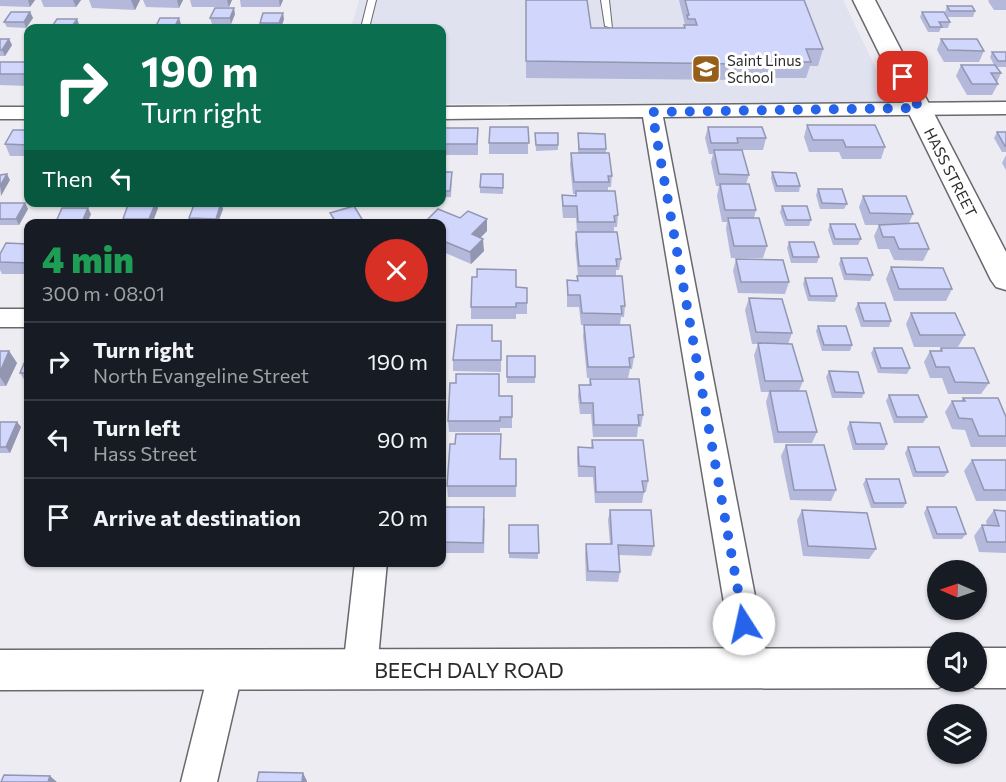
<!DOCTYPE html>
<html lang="en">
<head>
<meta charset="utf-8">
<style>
  body { margin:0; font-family:Commissioner,sans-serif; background:#20242c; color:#f1f3f6; height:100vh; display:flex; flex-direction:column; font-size:22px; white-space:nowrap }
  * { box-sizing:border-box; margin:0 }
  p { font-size:20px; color:#9ea1a6 }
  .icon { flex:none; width:33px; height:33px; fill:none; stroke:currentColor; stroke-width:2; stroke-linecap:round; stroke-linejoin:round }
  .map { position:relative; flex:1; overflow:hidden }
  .drawer { position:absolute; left:24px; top:219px; width:422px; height:348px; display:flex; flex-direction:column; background:#171b24; border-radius:12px; box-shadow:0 2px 4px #0004 }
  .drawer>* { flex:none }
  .top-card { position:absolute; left:24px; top:24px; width:422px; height:183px; border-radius:12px; box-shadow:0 2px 4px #0004; background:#0b6e4f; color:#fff; overflow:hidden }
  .needle { width:39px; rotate:272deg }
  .tools { position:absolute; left:927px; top:560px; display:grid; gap:12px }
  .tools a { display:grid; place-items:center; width:60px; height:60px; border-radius:50%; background:#171b24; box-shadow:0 2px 4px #0004; font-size:30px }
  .pin { position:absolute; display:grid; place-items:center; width:51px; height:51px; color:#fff; margin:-26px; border-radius:12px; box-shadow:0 3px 9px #0006 }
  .me { position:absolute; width:66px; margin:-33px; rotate:350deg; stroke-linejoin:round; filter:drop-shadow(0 0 4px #0008) }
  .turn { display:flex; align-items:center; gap:21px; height:126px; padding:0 18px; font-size:27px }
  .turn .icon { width:78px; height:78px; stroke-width:2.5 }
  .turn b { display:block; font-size:42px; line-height:51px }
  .then { display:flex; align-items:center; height:57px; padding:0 18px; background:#0003; gap:12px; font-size:22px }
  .round { display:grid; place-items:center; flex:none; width:63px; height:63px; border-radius:32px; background:#20242c }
  .head { display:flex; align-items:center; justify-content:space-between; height:102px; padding:0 18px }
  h1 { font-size:36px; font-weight:800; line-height:45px; color:#1e9e55 }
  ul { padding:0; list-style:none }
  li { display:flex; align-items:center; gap:18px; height:78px; padding:0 18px; border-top:2px solid #363941 }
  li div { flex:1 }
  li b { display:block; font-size:22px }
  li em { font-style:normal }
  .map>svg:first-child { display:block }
</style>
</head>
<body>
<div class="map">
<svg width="1006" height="782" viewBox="0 0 1006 782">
  <rect width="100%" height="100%" fill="#ececf2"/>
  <path fill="#e0e2ef" d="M359,0H843L892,102L441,104V28H351Z"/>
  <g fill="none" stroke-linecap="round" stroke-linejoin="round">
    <g stroke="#68686d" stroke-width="2">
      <path id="lane" d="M368,0H376L369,28H361Z
        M601,0H609L612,28L605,26Z"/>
    </g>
    <g stroke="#68686d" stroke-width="3">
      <path id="street" d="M1006,102V114L663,117L769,669L764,681L752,685L740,681L735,669L643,117L441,119V107Z
        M0,107H28V119H0Z
        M0,309H28V327H0Z
        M355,562H387L377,669L372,681L360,685L348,681L343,669Z
        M226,654L238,658L243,670L217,782H181L209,670L214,658Z"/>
    </g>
    <g stroke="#68686d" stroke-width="3">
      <path id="secondary" d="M853,0H875L1006,252V290L996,287L991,280Z
        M938,648V681H953L938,688L0,690V650Z
        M976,648H1006V688H976L961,682L976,681Z"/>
    </g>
    <use href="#lane" fill="#fff" fill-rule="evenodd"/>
    <use href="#street" fill="#fff" fill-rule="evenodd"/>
    <use href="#secondary" fill="#fff" fill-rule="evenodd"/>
  </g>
  <path fill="#b4b8da" d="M0,0H35L30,7L0,6Z
    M41,0H81L76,7H44Z
    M89,0H140L135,10L92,8Z
    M143,0H183L179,8L146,7Z
    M190,0H232L229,7H192Z
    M240,0H283L280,7H241Z
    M526,0L591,28H684V25H685L679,0H804L823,49L818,66H810L806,78H739L738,80L526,78Z
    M989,0H1006V10H994L988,1Z
    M947,6L975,11L973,17H948L945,12Z
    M30,12L33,18L26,28L7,27L4,22Z
    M922,12L950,22L948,28H941L939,32H928L920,17Z
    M235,14L231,24H212L210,18Z
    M284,19L281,28H261L260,23Z
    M0,39H9L12,45L5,56H0Z
    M941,39L984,51L979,62H944L937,50Z
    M992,52H1006V67H997L1001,73L997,82L998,84L992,95H967L956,76L961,65H994L990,57Z
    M0,62H28V86L0,85Z
    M807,125L885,147L881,159H842L839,152H809L804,137Z
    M528,127V154H489V143Z
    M708,127L766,138L763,150H736L749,175L746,184L756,210L754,218L767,246L763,258H731L726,229L727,222H722L717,196L719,186H716L711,162L713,154H709L705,138Z
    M441,128H478V155H441Z
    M28,130V156H10L5,144Z
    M997,132H1006V152H1002L994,138Z
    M535,133L558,145V150L536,151Z
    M578,133L606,149V153L612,176L611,187H608V191L618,215L617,227H614V232L621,259L619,270H616V276L625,306L624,317H621L620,325L634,357L632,369H630L628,378H587L583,336L584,325H581L579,307H567V280L577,281L578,276L575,244L576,232H577L576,218H563L562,207V195L575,196V194H573L570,165L571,153H578Z
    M1006,155V170L1002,163Z
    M441,172L452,178L451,197H441Z
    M772,172L800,186L799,192H775L771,178Z
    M503,174V194L480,193V187Z
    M818,189L847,204L844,209H820L816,195Z
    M863,196L913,214L909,223L929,249L923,261L894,260L889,249H878L874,236L879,225H865L859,207Z
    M156,202L158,208L152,224H124L123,219Z
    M25,203L28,209L19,225H0V204Z
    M221,203L223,209L218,224H191L189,218Z
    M782,206L811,220L809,226H785L780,212Z
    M460,218L487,219V231L480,238L484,251L471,264L441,251V224Z
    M830,224L861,239L858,245H833L828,230Z
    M789,242L819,257L817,263H791L787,248Z
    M28,244V274H2L0,270V254Z
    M841,258L873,275L870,281L844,280L839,264Z
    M736,259L789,282L785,294L738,293L733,271Z
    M891,267L952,289L946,301H894L886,279Z
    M805,278L837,296L835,302L808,301L803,284Z
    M516,287L527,288V314H516V319H471V307Z
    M749,298L792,333L788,344L803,381L799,391L817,432L812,443H774L766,402L769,392H761L754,355L758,344H752L745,310Z
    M858,303L891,321L889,327H861L855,309Z
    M911,313L965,335L958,347H914L906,324Z
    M818,326L852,345L850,351H822L816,331Z
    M493,341H501V372L453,371V360Z
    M874,348L910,368L907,374L878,373L871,353Z
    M941,348L989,383L981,394H948L942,378H930L924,362L930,351H939Z
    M0,351H9L17,363L6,386H0Z
    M28,354V384H27L20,373Z
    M507,356H535V383H507Z
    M829,371L864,393L862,398H832L826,377Z
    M590,379L643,415L641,427H638L637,437H593L591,414H580L578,396L579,385H589Z
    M889,395L927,417L923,423H894L886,401Z
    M499,396H512V428H500V432H449L448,421Z
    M963,398L1006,417V447H971L965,430L952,429L945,412L952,401H961Z
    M0,422H17L21,427L10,453H0Z
    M850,422L887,444L884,450H853L847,428Z
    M592,440L648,481L646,492H644L642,503H595L593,477H578L577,458L578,447L591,448Z
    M786,445L836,490L831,501L790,500L781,456Z
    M908,447L948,472L944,477H913L905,453Z
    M501,459H516V497H448L447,486Z
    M972,460H1006V501H976L964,471Z
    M866,479L906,503L903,508H871L863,484Z
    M927,507L966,534L962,539H933L924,513Z
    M610,510L654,546L651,556L619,555L620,572L618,582L586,581L585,554L586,544H610L608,520Z
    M802,510L876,549L869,559L803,556L797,520Z
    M994,510L1006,511V553L979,552L974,536L982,525L987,526L986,521Z
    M485,518L484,553H443L442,542Z
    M509,525H538V559L509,558Z
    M261,562H293V564L262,563Z"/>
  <path fill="#9296b1" d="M28,0H35L30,7Z
    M73,0H81L76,7Z
    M131,0H140L135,10Z
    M177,0H183L179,8Z
    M227,0H232L229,7Z
    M279,0H283L280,7Z
    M234,8L235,14L231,24L230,18Z
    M30,12L33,18L26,28L24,22Z
    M283,13L284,19L281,28L279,23Z
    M179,18L181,24L179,28H174Z
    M77,19L79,24L76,28H71Z
    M9,39L12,45L5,56L2,50Z
    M7,174L10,180L1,196L0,186Z
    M156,202L158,208L152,224H151L149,219Z
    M25,203L28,209L19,225L16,219Z
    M221,203L223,209L217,224L216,219Z
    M88,208L91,214L87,224H81Z
    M487,219V231L472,246V234Z
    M483,239L484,251L471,264L470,252Z
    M9,351L17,363L6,386L0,377V372Z
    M17,422L21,427L10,453L6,447Z
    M303,773L307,781V782H302Z
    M50,776L57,782H48Z"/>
  <path fill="#d1d6fd" stroke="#9296b1" stroke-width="1.5" d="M526,0H587L591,28H685L684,25H697L695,19H688L687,15H689L685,0H804L823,49H806L811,62H741L742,64L526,61Z
    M947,6H972L975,11H950Z
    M215,8H234L230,18H210Z
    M11,12H30L24,22H4Z
    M922,12H944L950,22H939L942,27H930Z
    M263,13H283L279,23H260Z
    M160,18H179L174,28H155Z
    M57,19H77L71,28H51Z
    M0,39H9L2,50H0Z
    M941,39H977L984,51L948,50Z
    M992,52H1006V61H998Z
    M0,62H28V71L27,74H0Z
    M961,65H995L1001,73H991L998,84H972Z
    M807,125H875L885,147H846L843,140H813Z
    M490,127H528L529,143H489Z
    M708,127H762L766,138H737L738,143H711Z
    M441,128H478L477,144H441Z
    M13,130H28V145L5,144Z
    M997,132H1006V146H1005Z
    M535,133H558V145H536Z
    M578,133L605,134L606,149H579Z
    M714,150H742L749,175L719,174Z
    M571,153H609L612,176H608L609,182H574Z
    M441,172H452L450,191H441Z
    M772,172L796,173L800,186H777Z
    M7,174L0,186V175Z
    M481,174H503V188L480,187Z
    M720,184H749L756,210H725Z
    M818,189H842L847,204L822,203Z
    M576,191H615L618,215L614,216L615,222H578L577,206H563L562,195L576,196Z
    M863,196H906L913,214L870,213Z
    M129,202H156L149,219H123Z
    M195,202L221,203L216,219L189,218Z
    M0,203H25L16,219H0Z
    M354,206L365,224H318L334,219L330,213Z
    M782,206H807L811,220H787Z
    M62,208H88L81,224H55Z
    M438,209L460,218L468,211L487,219L472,234L483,239L470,252L441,240V224H423Z
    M728,218H759L767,246H734Z
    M918,223L929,249H899L894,237H883L879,225Z
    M830,224H855L861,239H835Z
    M576,232H617L621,259H616L617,266H579Z
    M789,242H814L819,257H793Z
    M6,243L28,244V263L0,262V254Z
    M841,258H867L873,275L846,274Z
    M736,259L783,260L789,282H741Z
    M891,267L943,268L952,289H899Z
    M477,269L516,270V287L527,288V303H516V307H471L472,277H477Z
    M577,276H622L625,306H621L622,314L582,313L580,295H568L567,280L578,281Z
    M805,278H832L837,296H810Z
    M749,298L782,299L792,333L756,332Z
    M858,303H885L891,321H864Z
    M911,313H955L965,335H920Z
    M457,325H492V341H501V360H453Z
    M584,325H630L634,357L629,358L630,367H588Z
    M818,326H846L852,345H824Z
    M758,343L792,344L803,381H765Z
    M874,348H902L910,368H881Z
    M941,348H974L989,383L955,382L949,367H936L930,351H942Z
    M0,351H9L0,372Z
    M28,354V373H20Z
    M507,356H535V377H507Z
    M829,371L858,372L864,393L835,392Z
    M456,374H499V396H512V417H500V421H448L450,383H456Z
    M590,379H639L643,415H638L639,425H594L593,403H581L579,385H591Z
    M770,391H806L817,432H778Z
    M889,395H918L927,417H897Z
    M963,398H998L1006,417V436H979L972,419L959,418L952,401H965Z
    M0,422H17L6,447H0Z
    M850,422L880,423L887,444H856Z
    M456,434H501L500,459H516V486H447L450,444H455Z
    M592,440H643L648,481H642L644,492H596L595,467L579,466L578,447L593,448Z
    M786,445H824L836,490H794Z
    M908,447H939L948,472H916Z
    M972,460H1006V490H984Z
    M866,479H899L906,503H874Z
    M445,507H484L483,543L442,542Z
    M927,507H956L966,534H937Z
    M610,510H651L654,546L618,545L620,572L588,571L586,544H612Z
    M802,510L867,513L876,549L808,546Z
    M994,510L1006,511V542H987L982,525L999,526Z
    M509,525H538L539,553H509Z
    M259,772L303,773L302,782H257Z
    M4,775L50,776L48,782H1Z"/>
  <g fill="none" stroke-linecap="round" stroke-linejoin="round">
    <path stroke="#2563eb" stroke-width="10" stroke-dasharray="0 18" d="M744,624L652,112L919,108L903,77"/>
  </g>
  <defs>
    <g id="school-square" transform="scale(1.5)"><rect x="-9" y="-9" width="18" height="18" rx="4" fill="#965e18" stroke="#fff"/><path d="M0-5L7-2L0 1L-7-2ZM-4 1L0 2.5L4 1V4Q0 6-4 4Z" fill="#fff"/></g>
  </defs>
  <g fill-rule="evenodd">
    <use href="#school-square" x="706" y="69"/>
  </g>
  <g text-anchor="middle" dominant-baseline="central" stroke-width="6" stroke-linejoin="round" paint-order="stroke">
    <g font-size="15" fill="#2b2b2d" stroke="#fff" text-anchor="start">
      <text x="727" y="60">Saint Linus<tspan x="727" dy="17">School</tspan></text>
    </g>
    <g font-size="15" fill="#2b2b2d" stroke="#fff">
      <text transform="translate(951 172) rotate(63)">HASS STREET</text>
    </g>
    <g font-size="21" fill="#2b2b2d" stroke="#fff">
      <text x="469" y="669">BEECH DALY ROAD</text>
    </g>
  </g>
</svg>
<div class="tools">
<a><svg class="needle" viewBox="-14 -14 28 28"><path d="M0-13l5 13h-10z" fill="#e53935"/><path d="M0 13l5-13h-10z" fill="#9ea1a6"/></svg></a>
<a><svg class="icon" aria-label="sound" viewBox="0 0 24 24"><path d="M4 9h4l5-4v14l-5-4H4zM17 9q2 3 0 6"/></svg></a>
<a><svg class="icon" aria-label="layers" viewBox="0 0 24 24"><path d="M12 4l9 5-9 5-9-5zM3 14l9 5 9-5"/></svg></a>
</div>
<div class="pin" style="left:903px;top:77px;background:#d93025"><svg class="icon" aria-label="arrive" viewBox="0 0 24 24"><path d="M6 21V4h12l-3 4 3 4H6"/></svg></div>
<svg class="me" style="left:744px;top:624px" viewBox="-20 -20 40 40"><circle r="19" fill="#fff"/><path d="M0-13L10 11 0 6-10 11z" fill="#2563eb"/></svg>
<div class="top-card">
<div class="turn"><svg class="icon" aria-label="right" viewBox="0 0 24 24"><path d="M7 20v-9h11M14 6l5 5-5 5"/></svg><div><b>190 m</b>Turn right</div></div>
<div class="then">Then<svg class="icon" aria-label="left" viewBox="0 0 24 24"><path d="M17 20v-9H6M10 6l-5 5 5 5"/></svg></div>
</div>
<section class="drawer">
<div class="head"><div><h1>4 min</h1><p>300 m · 08:01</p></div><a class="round" style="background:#d93025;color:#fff"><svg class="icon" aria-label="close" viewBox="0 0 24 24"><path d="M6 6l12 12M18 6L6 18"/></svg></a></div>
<ul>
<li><svg class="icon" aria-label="right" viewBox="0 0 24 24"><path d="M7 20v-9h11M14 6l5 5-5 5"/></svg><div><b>Turn right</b><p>North Evangeline Street</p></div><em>190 m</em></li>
<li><svg class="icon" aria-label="left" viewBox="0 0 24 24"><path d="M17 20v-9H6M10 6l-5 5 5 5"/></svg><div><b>Turn left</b><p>Hass Street</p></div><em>90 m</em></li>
<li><svg class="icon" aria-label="arrive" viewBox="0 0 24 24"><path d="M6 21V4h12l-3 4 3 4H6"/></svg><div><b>Arrive at destination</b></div><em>20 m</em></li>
</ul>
</section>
</div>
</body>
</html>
